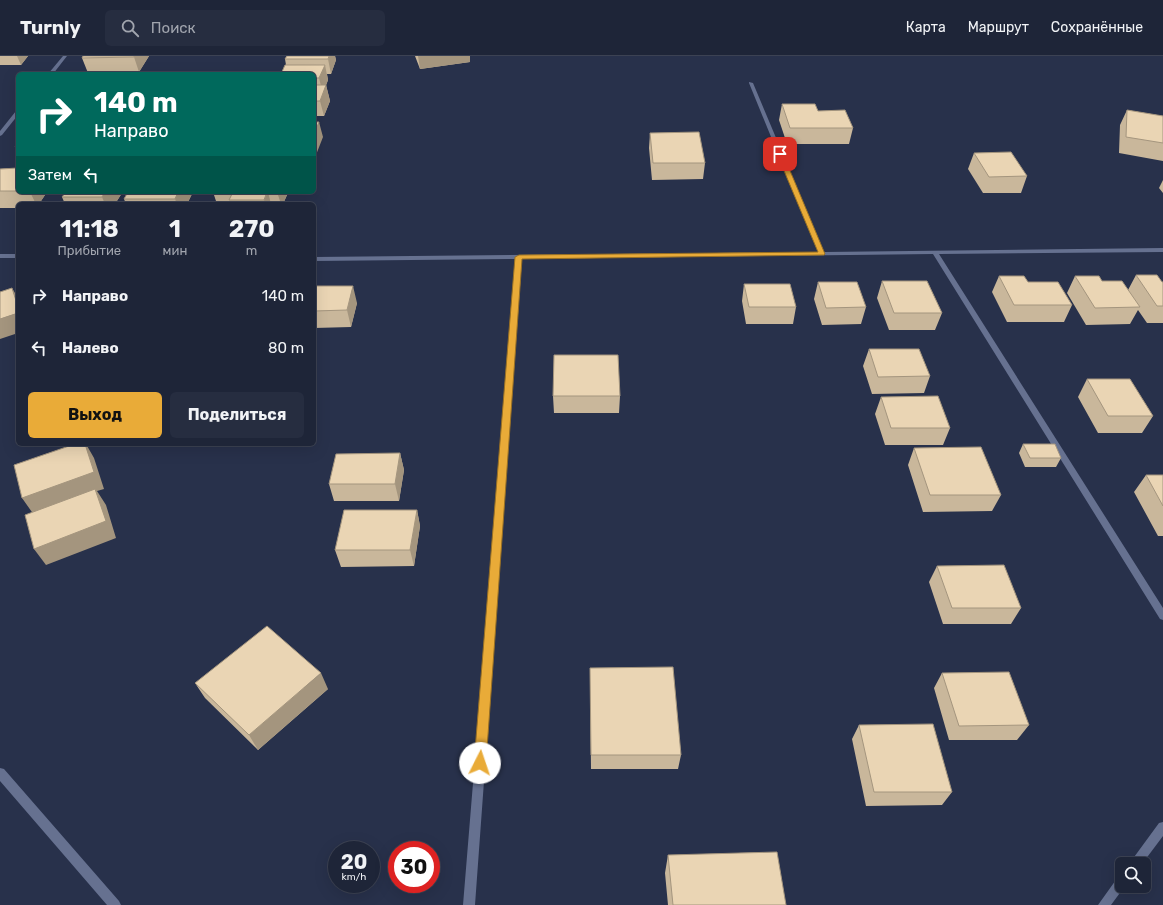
<!DOCTYPE html>
<html lang="ru">
<head>
<meta charset="utf-8">
<style>
  body { margin:0; font-family:Rubik,sans-serif; background:#262d40; color:#f1f3f6; height:100vh; display:flex; flex-direction:column; font-size:15px; white-space:nowrap }
  * { box-sizing:border-box; margin:0 }
  p { font-size:13px; color:#a1a5ae }
  .icon { flex:none; width:22px; height:22px; fill:none; stroke:currentColor; stroke-width:2; stroke-linecap:round; stroke-linejoin:round }
  .map { position:relative; flex:1; overflow:hidden }
  .sheet { position:absolute; left:16px; top:146px; width:300px; height:244px; display:flex; flex-direction:column; background:#1e2538; border-radius:6px; box-shadow:0 4px 16px #0002,0 0 0 1px #3c4253 }
  .sheet>* { flex:none }
  .top-card { position:absolute; left:16px; top:16px; width:300px; height:122px; border-radius:6px; box-shadow:0 4px 16px #0002,0 0 0 1px #3c4253; background:#00695c; color:#fff; overflow:hidden }
  .buttons { position:absolute; left:1115px; top:801px; display:grid; gap:8px }
  .buttons a { display:grid; place-items:center; width:36px; height:36px; border-radius:6px; background:#1e2538; box-shadow:0 4px 16px #0002,0 0 0 1px #3c4253; font-size:20px }
  .speed { position:absolute; left:328px; top:785px; display:flex; gap:8px; font-size:20px; font-weight:700; text-align:center }
  .speed>* { display:grid; place-content:center; width:52px; height:52px; border-radius:50%; background:#1e2538; box-shadow:0 4px 16px #0002,0 0 0 1px #3c4253; line-height:1 }
  .speed small { font-size:10px; font-weight:400 }
  .speed .limit { border:6px solid #d22; background:#fff; color:#111 }
  .pin { position:absolute; display:grid; place-items:center; width:34px; height:34px; color:#fff; margin:-17px; border-radius:8px; box-shadow:0 2px 6px #0006 }
  .me { position:absolute; width:44px; margin:-22px; rotate:4deg; stroke-linejoin:round; filter:drop-shadow(0 0 3px #0008) }
  .turn { display:flex; align-items:center; gap:14px; height:84px; padding:0 12px; font-size:18px }
  .turn .icon { width:52px; height:52px; stroke-width:2.5 }
  .turn b { display:block; font-size:28px; line-height:34px }
  .then { display:flex; align-items:center; height:38px; padding:0 12px; background:#0003; gap:8px; font-size:15px }
  .eta { display:flex; justify-content:space-evenly; align-items:center; height:68px; text-align:center }
  .eta b { font-size:24px; font-weight:700; line-height:28px }
  .button { display:flex; gap:8px; margin-top:auto; padding:8px 12px }
  .button a { flex:1; height:46px; border-radius:6px; background:#e9ab38; color:#111; font-size:16px; font-weight:700; line-height:46px; text-align:center }
  .button a+a { background:#262d40; color:#f1f3f6 }
  ul { padding:0; list-style:none }
  li { display:flex; align-items:center; gap:12px; height:52px; padding:0 12px }
  li div { flex:1 }
  li b { display:block; font-size:15px }
  li em { font-style:normal }
  header { display:flex; align-items:center; gap:24px; box-sizing:border-box; height:56px; padding:0 20px; background:#1e2538; border-bottom:1px solid #3c4253 }
  header strong { font-size:19px }
  nav { display:flex; gap:22px; margin-inline-start:auto; font-size:14px }
  .search { width:280px; height:36px; background:#262d40; display:flex; align-items:center; gap:10px; box-sizing:border-box; padding:0 14px; border-radius:6px; color:#a1a5ae; font-size:15px }
  .map>svg:first-child { display:block }
</style>
</head>
<body>
<header>
<strong>Turnly</strong>
<div class="search"><svg class="icon" aria-label="search" viewBox="0 0 24 24"><circle cx="10" cy="10" r="6"/><path d="M15 15l6 6"/></svg>Поиск</div>
<nav><a>Карта</a><a>Маршрут</a><a>Сохранённые</a></nav>
</header>
<div class="map">
<svg width="1163" height="849" viewBox="0 0 1163 849">
  <rect width="100%" height="100%" fill="#28314b"/>
  <g fill="none" stroke-linecap="round" stroke-linejoin="round">
    <path fill="#667190" fill-rule="evenodd" d="M63,0H67L53,18H48Z
      M749,26L753,27L824,196L1163,192V196L939,198L1163,552V564L1160,563L933,198L522,203L475,849H463L516,203L314,205V201L818,196L749,27Z
      M18,54V59L2,79L0,80V75L16,55Z
      M0,198H18V202H0Z
      M0,712L4,713L119,845L121,849H107L0,725Z
      M1163,766V780L1142,808H1129L1159,767Z
      M1122,819V830H1125L1111,849H1098L1118,821Z"/>
  </g>
  <path fill="#c9b79b" d="M0,0H28L21,9H0Z
    M149,0L139,16L88,17L82,2Z
    M287,0H335L336,4L331,18H327L328,24L326,29L330,45L324,60H314V18L286,9L285,3Z
    M415,0H470V6L420,13Z
    M782,48L818,55L853,72L849,88H787L779,64Z
    M1127,54L1163,60V105L1119,97L1120,69Z
    M650,77L705,107L703,123L652,124L649,92Z
    M18,87V97L15,91Z
    M974,97L1027,120L1021,137H983L968,113Z
    M18,112V136H47L39,148H18V152H0V113Z
    M1163,124V137L1159,132Z
    M128,136H193L187,148H126L124,143Z
    M213,136H288V137L283,148H217Z
    M122,137L115,148H65L62,141Z
    M1136,219L1163,226V267H1147L1138,254L1130,268L1086,269L1067,237L1075,220L1102,225L1128,234Z
    M999,220L1028,226L1072,249L1064,266H1007L992,236Z
    M882,225L942,257L935,274H889L877,242Z
    M818,226L866,251L861,268L822,269L814,243Z
    M744,228L796,251L793,268H746L742,245Z
    M314,230L357,247L351,271L314,272Z
    M869,293L930,320L924,337L872,338L863,310Z
    M1087,323L1153,360L1142,377H1098L1078,341Z
    M553,340H620L619,357H554Z
    M881,341L950,372L943,389H885L875,358Z
    M1023,388L1061,402L1056,411H1025L1019,397Z
    M914,392L1001,439L992,455L923,456L908,409Z
    M400,397L404,414L399,445H334L329,428Z
    M1146,419H1163V480H1158L1134,436Z
    M417,454L420,470L414,510L341,511L335,494Z
    M937,510L1021,552L1011,568H943L929,526Z
    M590,612L681,699L678,713H591Z
    M942,617L1029,669L1017,684H949L934,632Z
    M195,627L328,633L258,694L205,642Z
    M859,669L952,736L942,749L866,750L852,683Z
    M668,799L786,849H668L665,817Z"/>
  <path fill="#a4957e" d="M17,0H28L21,9Z
    M134,0H149L139,16L134,1Z
    M329,0H335L336,4L331,18L328,3Z
    M418,0H470V6L420,13Z
    M325,9L328,24L323,38L319,22Z
    M326,29L330,45L324,60L320,45Z
    M319,66L323,81L314,104V78Z
    M30,136H47L39,148H36Z
    M105,136H122V137L115,148H105L102,141Z
    M178,136H193L187,148H177L175,143Z
    M268,136L271,148H265L264,144Z
    M277,136H288L283,148H281Z
    M353,230L357,247L351,271L347,254Z
    M12,232L18,242V251Z
    M18,257V277L0,283V263Z
    M85,388H86L94,402L104,433L97,435L106,449L116,482L46,509L34,493V459L22,442Z
    M400,397L404,414L399,445L395,428Z
    M417,454L420,470L414,510L410,494Z
    M321,617L328,633L258,694L249,679Z"/>
  <path fill="#ead5b4" stroke="#a4957e" d="M83,0H134V1L82,2Z
    M287,0H329L328,3H285Z
    M285,9H325L319,22H314V18H281Z
    M314,29H326L320,45H314Z
    M782,48H815L818,55L845,54L853,72H790Z
    M1127,54L1163,60V87L1126,81Z
    M314,66H319L314,78Z
    M699,76L705,107H653L650,77Z
    M18,87V91H15Z
    M1011,96L1027,120L989,121L974,97Z
    M18,112V135H0V113Z
    M66,136H105L102,141H62Z
    M128,136H178L175,143H124Z
    M233,136H267L264,144H229Z
    M1136,219H1157L1162,226H1163V250H1157Z
    M999,220H1024L1028,226H1058L1072,249H1014Z
    M1075,220H1099L1102,225H1122L1140,251L1095,252Z
    M882,225H927L942,257H894Z
    M818,226H857L866,251L826,252Z
    M744,228H790L796,251H749Z
    M314,230H353L347,254L314,255Z
    M12,232L18,251V257L0,263V236Z
    M869,293H919L930,320L878,321Z
    M554,299H618L620,340H553Z
    M1087,323H1130L1153,360H1108Z
    M938,340L950,372H891L881,341Z
    M75,388H85L94,416L22,442L14,409Z
    M1023,388H1055L1061,402H1030Z
    M981,391L1001,439H930L914,392Z
    M400,397L395,428H329L336,398Z
    M1146,419H1163V450Z
    M95,433L106,465L34,493L25,459Z
    M344,454H417L410,494H335Z
    M1004,509L1021,552H952L937,510Z
    M267,570L321,617L249,679L195,627Z
    M673,611L681,699H591L590,612Z
    M1009,616L1029,669L959,670L942,617Z
    M933,668L952,736H874L859,669Z
    M777,796L786,849H673L668,799Z"/>
  <path fill="#e9ab38" stroke="#976f24" d="M778,97L783,98L825,198L824,199L522,203L486,707L484,711L480,712L476,711L474,707L515,201L519,199L818,196L777,98Z"/>
</svg>
<div class="buttons">
<a><svg class="icon" aria-label="search" viewBox="0 0 24 24"><circle cx="10" cy="10" r="6"/><path d="M15 15l6 6"/></svg></a>
</div>
<div class="speed"><div>20<small>km/h</small></div><div class="limit">30</div></div>
<div class="pin" style="left:780px;top:98px;background:#d93025"><svg class="icon" aria-label="arrive" viewBox="0 0 24 24"><path d="M6 21V4h12l-3 4 3 4H6"/></svg></div>
<svg class="me" style="left:480px;top:707px" viewBox="-20 -20 40 40"><circle r="19" fill="#fff"/><path d="M0-13L10 11 0 6-10 11z" fill="#e9ab38"/></svg>
<div class="top-card">
<div class="turn"><svg class="icon" aria-label="right" viewBox="0 0 24 24"><path d="M7 20v-9h11M14 6l5 5-5 5"/></svg><div><b>140 m</b>Направо</div></div>
<div class="then">Затем<svg class="icon" aria-label="left" viewBox="0 0 24 24"><path d="M17 20v-9H6M10 6l-5 5 5 5"/></svg></div>
</div>
<section class="sheet">
<div class="eta">
<div><b>11:18</b><p>Прибытие</p></div>
<div><b>1</b><p>мин</p></div>
<div><b>270</b><p>m</p></div>
</div>
<ul>
<li><svg class="icon" aria-label="right" viewBox="0 0 24 24"><path d="M7 20v-9h11M14 6l5 5-5 5"/></svg><div><b>Направо</b></div><em>140 m</em></li>
<li><svg class="icon" aria-label="left" viewBox="0 0 24 24"><path d="M17 20v-9H6M10 6l-5 5 5 5"/></svg><div><b>Налево</b></div><em>80 m</em></li>
</ul>
<div class="button"><a>Выход</a><a>Поделиться</a></div>
</section>
</div>
</body>
</html>
